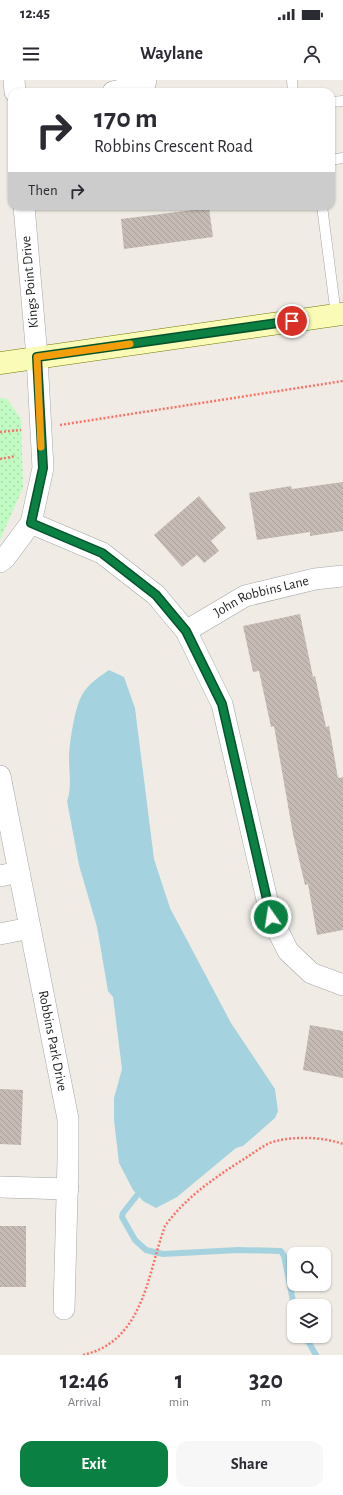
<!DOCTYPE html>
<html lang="en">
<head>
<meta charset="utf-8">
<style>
  body { margin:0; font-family:"Alegreya Sans",sans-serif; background:#f7f7f7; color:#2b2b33; height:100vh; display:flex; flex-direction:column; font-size:15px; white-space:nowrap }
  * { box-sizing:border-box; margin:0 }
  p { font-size:13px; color:#7c7c81 }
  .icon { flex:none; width:22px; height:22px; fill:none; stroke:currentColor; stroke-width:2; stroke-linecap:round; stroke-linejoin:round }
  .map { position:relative; height:1275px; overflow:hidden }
  .sheet { display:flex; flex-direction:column; background:#fff; flex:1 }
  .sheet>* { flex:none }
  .guide { position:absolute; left:8px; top:8px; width:327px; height:122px; border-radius:12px; box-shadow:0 1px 3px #0004; background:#fff; color:#2b2b33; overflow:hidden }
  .tools { position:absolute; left:287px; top:1167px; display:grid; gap:8px }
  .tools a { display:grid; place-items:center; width:44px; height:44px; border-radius:8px; background:#fff; box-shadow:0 1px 3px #0004; font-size:20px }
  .pin { position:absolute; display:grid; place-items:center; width:34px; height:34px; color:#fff; margin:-17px; border:2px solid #fff; border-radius:50%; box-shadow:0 1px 4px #0007 }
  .me { position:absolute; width:44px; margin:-22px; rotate:347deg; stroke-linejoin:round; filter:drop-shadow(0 0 3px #0008) }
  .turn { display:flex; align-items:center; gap:14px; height:84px; padding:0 20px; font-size:18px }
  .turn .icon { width:52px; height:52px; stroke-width:2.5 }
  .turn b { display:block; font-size:28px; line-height:34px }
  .then { display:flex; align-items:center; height:38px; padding:0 20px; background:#0003; gap:8px; font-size:15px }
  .eta { display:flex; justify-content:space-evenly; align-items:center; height:68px; text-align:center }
  .eta b { font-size:24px; font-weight:700; line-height:28px }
  .primary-button { display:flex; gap:8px; margin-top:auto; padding:8px 20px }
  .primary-button a { flex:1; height:46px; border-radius:12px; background:#0b8043; color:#fff; font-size:16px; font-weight:700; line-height:46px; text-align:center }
  .primary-button a+a { background:#f7f7f7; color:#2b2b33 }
  .status { display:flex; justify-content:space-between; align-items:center; height:28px; padding:0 20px; background:#fff; direction:ltr }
  .status svg { height:11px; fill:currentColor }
  header { display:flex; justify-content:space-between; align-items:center; height:52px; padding:0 20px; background:#fff; font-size:18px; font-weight:700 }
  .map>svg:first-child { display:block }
</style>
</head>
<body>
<div class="status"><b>12:45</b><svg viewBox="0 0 49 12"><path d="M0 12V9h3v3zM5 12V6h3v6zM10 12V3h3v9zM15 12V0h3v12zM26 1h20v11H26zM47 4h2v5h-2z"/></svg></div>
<header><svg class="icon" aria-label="menu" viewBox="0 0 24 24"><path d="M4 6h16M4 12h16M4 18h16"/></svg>Waylane<svg class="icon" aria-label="person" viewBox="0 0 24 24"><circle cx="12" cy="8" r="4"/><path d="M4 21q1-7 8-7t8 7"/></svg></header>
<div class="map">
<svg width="343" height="1275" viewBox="0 0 343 1275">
  <defs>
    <pattern id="park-dots" width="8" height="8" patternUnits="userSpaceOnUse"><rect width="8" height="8" fill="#c1fbc3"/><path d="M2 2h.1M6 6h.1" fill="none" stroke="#a5d7a7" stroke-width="1.8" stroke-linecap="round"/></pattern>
    <pattern id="building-back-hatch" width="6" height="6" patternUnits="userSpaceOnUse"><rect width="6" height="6" fill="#c5bbb4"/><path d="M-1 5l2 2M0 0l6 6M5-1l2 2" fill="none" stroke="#a9a09a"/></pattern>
  </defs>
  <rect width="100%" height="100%" fill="#f0ece5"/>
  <path fill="url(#park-dots)" d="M0,318L7,319L21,339L23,408L0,460Z"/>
  <path fill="#a4d3df" d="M109,590L124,597L135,628L154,779L170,828L231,943L275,1009L278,1031L275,1038L243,1066L236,1068L177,1117L156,1128L143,1121L133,1110L119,1083L114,1040V1018L122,989L113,917L108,911L97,847L79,785L67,721C72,708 69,692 69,678C69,665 75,626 82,615C88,604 99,597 109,590Z"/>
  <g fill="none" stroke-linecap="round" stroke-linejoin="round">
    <path stroke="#a4d3df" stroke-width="6" d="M142,1109L123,1133L122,1137L135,1160L146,1170L163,1174L238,1170L281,1171L284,1176L294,1226
      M305,1256L316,1275"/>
  </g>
  <path fill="url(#building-back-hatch)" d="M209,128L213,157L124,169L121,139Z
    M343,402V451L310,456V452L257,460L249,413L291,406L292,409Z
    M199,416L226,448L211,461L219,471L204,483L197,475L182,487L154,455Z
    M300,534L313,597L315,596L326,647L329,646L338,698L343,697V850L317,855L308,804L305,805L293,754L274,646L271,647L259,591L253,592L243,546Z
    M310,945L343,951V998L303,990Z
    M0,1009L23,1010L21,1065L0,1064Z
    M0,1146H26V1207H0Z"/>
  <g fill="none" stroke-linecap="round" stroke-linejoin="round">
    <g stroke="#a6a6a6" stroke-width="11">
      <path id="lane" d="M292,0L293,12
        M331,22L343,21
        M331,80L343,78
        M322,126L336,235"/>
    </g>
    <g stroke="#a6a6a6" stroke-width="22">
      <g id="street">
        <path d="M14,0L15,12"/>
        <path d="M113,12L145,4L146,0"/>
        <path d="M31,443L102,473L156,515L186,551L222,624L271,837L288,871L311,893L343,905"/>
        <path d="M0,482L5,478L31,443L43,388L37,277L24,126"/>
        <path id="s1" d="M186,551L245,516L315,499L343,496"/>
        <path id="s2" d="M0,696L68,1039V1080L64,1229"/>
        <path d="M0,796L19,792"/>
        <path d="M0,854L30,848"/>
        <path d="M0,1107L68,1109"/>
      </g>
    </g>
    <g stroke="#717a02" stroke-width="23">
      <path id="secondary" d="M0,283L343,234"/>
    </g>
    <path stroke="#fd7268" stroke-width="2.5" stroke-dasharray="2 2" stroke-linecap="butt" d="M60,345L343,301
      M0,352L21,350
      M0,379L16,376
      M83,1275C144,1261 147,1195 165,1146C185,1118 214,1098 244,1079C254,1073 264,1064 276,1061C297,1056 323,1057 343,1064"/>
    <use href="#lane" stroke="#fff" stroke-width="10"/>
    <use href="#street" stroke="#fff" stroke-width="21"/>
    <use href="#secondary" stroke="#fafbb7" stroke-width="22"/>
  </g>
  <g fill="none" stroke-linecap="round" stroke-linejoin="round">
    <g stroke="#07532c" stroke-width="10">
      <path id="route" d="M271,837L222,624L186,551L156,515L102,473L31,443L43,388L37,277L292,241"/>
    </g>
    <use href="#route" stroke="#0b8043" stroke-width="7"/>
    <path stroke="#f59e0b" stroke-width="7" d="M41,367L37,277L130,264"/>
  </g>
  <g text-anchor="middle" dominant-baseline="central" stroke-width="4" stroke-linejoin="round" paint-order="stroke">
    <g font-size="14" fill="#1f1f1f" stroke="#fff">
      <text transform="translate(30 202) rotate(-95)">Kings Point Drive</text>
      <text stroke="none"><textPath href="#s1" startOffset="84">John Robbins Lane</textPath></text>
      <text stroke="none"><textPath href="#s2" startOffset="270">Robbins Park Drive</textPath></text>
    </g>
  </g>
</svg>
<div class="tools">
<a><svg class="icon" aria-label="search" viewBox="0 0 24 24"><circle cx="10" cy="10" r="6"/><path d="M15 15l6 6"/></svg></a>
<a><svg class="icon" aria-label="layers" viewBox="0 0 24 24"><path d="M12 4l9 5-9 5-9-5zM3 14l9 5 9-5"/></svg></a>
</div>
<div class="pin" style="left:292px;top:241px;background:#d93025"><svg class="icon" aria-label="arrive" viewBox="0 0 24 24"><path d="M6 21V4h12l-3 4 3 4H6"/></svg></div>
<svg class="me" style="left:271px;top:837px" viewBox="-20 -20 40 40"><circle r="17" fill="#0b8043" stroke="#fff" stroke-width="3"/><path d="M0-11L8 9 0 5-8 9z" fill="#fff"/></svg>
<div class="guide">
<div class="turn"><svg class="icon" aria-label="right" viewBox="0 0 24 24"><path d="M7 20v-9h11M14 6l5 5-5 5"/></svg><div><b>170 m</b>Robbins Crescent Road</div></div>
<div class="then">Then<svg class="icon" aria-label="right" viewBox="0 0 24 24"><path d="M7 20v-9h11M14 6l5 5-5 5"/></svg></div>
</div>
</div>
<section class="sheet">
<div class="eta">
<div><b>12:46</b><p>Arrival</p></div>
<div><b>1</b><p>min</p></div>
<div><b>320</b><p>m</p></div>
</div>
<div class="primary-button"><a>Exit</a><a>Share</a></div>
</section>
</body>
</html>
